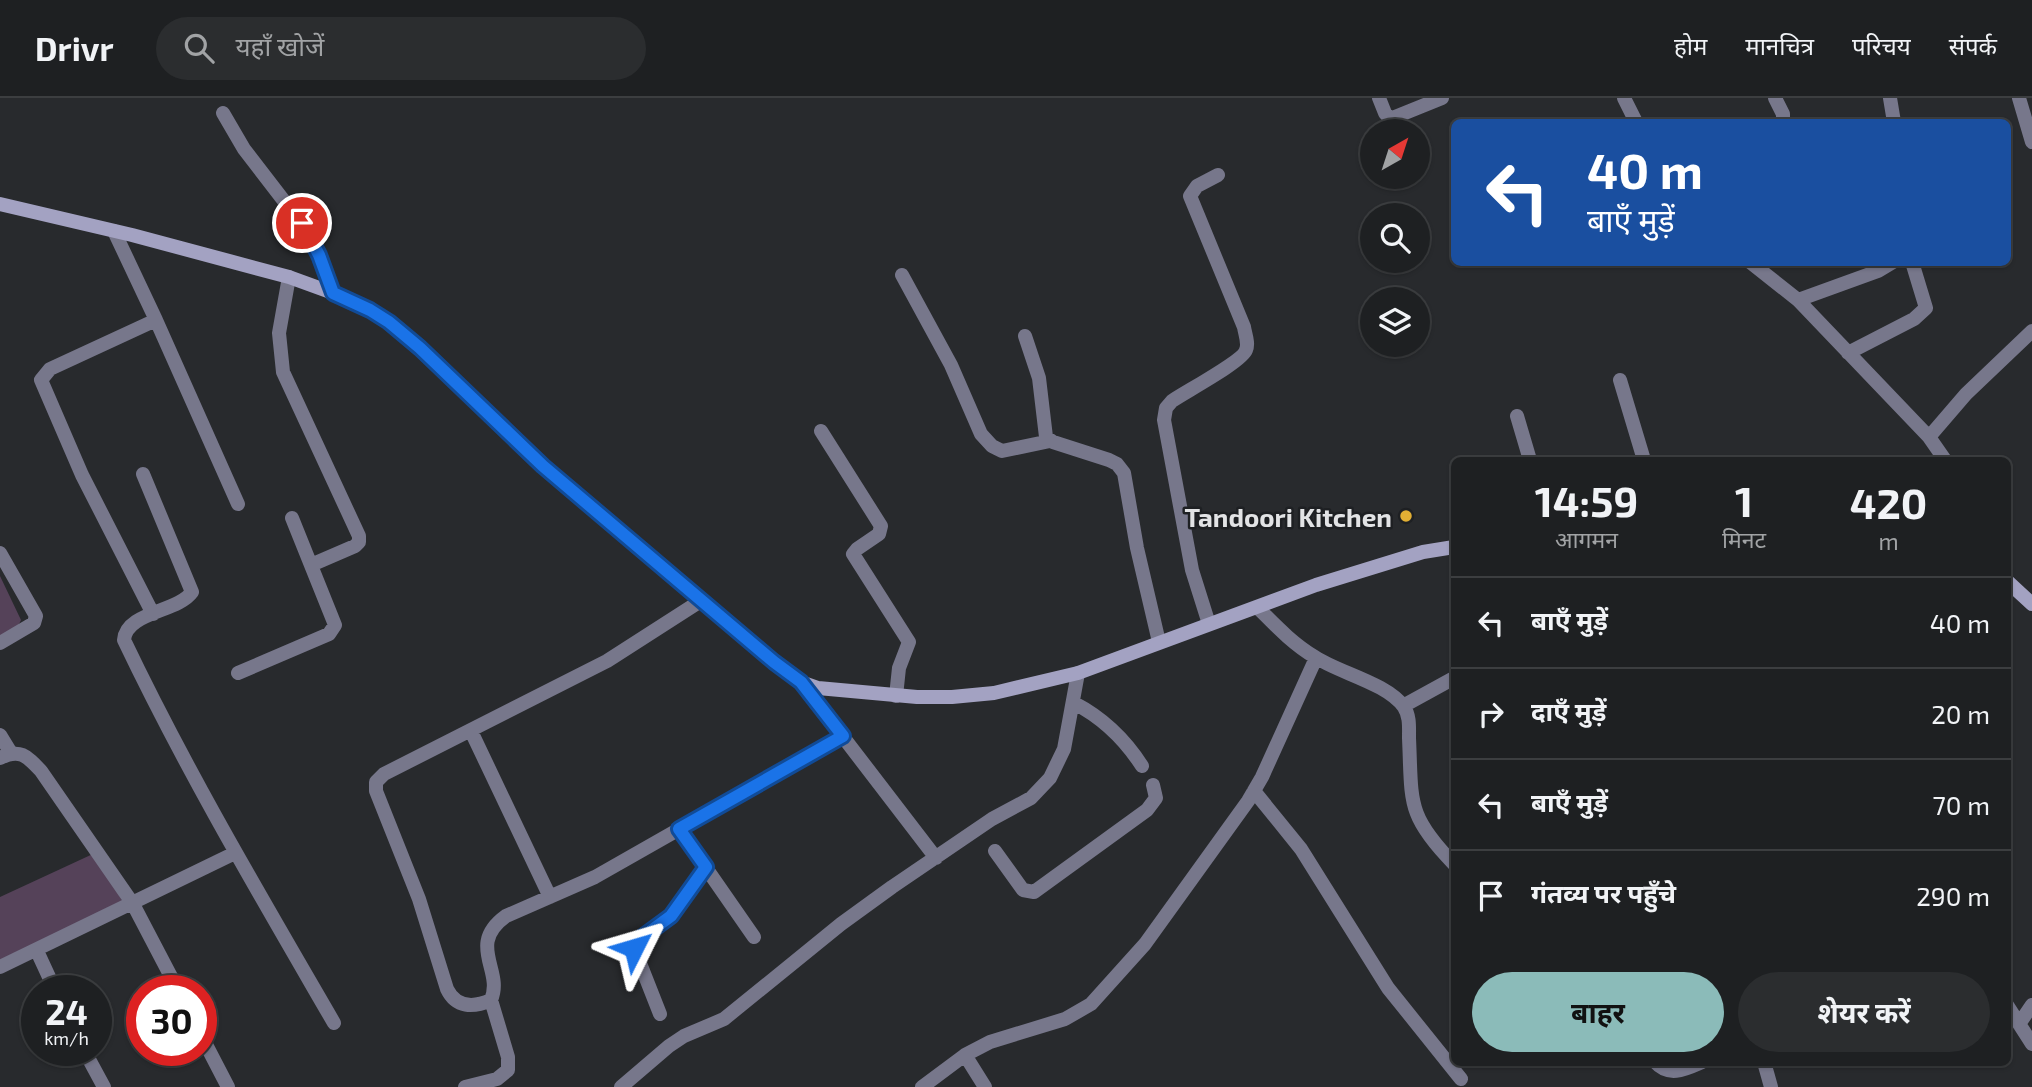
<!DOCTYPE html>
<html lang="hi">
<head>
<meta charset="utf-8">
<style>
  body { margin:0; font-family:"Exo 2","Noto Sans Devanagari",sans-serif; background:#2b2d2f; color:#f1f3f6; height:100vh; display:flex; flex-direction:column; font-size:26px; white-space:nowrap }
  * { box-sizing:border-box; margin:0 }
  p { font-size:23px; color:#a1a3a5 }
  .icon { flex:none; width:38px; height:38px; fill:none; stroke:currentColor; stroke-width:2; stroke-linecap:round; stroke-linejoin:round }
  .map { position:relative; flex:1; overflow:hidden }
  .panel { position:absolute; left:1451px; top:359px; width:560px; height:609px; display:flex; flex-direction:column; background:#1e2022; border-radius:10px; box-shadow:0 2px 5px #0004,0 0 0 2px #3c3e40 }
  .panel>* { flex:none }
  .banner { position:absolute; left:1451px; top:21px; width:560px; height:147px; border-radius:10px; box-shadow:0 2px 5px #0004,0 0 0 2px #3c3e40; background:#1a4fa0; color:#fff; overflow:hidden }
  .needle { width:46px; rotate:39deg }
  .controls { position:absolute; left:1360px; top:21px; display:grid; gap:14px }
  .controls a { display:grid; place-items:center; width:70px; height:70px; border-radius:50%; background:#1e2022; box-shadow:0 2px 5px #0004,0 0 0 2px #3c3e40; font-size:35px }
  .speed { position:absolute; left:21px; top:877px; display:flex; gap:14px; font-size:35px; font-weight:700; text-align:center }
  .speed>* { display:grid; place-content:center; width:91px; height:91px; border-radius:50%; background:#1e2022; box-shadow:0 2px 5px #0004,0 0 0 2px #3c3e40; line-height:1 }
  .speed small { font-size:18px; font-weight:400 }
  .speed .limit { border:10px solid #d22; background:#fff; color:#111 }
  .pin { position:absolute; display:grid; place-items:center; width:60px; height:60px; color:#fff; margin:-30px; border:4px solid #fff; border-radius:50%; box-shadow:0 2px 7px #0007 }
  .me { position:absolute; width:77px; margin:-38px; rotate:50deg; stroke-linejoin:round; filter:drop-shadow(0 0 5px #0008) }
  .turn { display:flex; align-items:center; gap:24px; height:147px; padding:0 21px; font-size:32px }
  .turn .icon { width:91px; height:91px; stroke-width:2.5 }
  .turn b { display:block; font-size:49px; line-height:60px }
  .eta { display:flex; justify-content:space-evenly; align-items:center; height:119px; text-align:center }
  .eta b { font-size:42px; font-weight:700; line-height:49px }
  .action { display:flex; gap:14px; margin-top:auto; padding:14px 21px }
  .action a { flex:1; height:80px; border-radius:42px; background:#8bbbb9; color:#111; font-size:28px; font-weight:700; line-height:80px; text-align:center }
  .action a+a { background:#2b2d2f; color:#f1f3f6 }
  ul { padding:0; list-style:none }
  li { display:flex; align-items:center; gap:21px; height:91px; padding:0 21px; border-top:2px solid #3c3e40 }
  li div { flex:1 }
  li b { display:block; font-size:26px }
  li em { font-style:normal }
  header { display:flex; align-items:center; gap:42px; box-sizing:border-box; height:98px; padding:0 35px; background:#1e2022; border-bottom:2px solid #3c3e40 }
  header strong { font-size:33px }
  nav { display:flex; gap:38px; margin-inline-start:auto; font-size:24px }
  .search { width:490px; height:63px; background:#2b2d2f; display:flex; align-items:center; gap:18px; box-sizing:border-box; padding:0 24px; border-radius:38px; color:#a1a3a5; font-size:26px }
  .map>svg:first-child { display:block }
</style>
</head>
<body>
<header>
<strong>Drivr</strong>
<div class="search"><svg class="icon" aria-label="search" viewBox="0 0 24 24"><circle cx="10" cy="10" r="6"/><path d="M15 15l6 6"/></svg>यहाँ खोजें</div>
<nav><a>होम</a><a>मानचित्र</a><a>परिचय</a><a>संपर्क</a></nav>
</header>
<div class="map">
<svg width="2032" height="989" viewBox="0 0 2032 989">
  <rect width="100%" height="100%" fill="#282a2d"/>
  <path fill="#554259" d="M0,478L21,522L18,528L0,541Z
    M95,755L124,806L0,866V799Z"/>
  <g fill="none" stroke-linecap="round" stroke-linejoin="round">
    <path stroke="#77778b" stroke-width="14" d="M1379,0L1385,15L1390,21L1442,0
      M1624,0L1636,24
      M1775,0L1783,16V24
      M1890,0L1894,24
      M2019,0L2032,44
      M223,15L244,51L301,125L319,157L333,195
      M114,133L156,222L50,271L41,282L82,377L153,516
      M1750,164L1798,202L1929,339
      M902,177L951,267L981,336L992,348L1002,353L1050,343
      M289,179L279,235L283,274L359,438V444L355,448L311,467
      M1798,202L1878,173L1893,164
      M156,222L238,406
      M1025,238L1039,280L1046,339L1053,344L1109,362L1117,366L1124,375L1137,450L1159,544
      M1848,255L1914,221L1926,210L1912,164
      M1620,282L1644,362
      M1517,318L1530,362
      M821,333L881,428L879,436L857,451L853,456L909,544L899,570L896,598
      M1945,362L1929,339L1966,296L2032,233
      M143,376L192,494C178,514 126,514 124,542C187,674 261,799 334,925
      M0,455L36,518L34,525L0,545
      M702,502L607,563L384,676L376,684V693L419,801L447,891C456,910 473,910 491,902C504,872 466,847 506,818L595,779L843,638
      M1258,510C1276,528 1293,546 1315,559C1339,575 1387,585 1404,609C1410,618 1409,629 1409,640C1412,704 1406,717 1454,766
      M1209,526L1192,472L1164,322L1166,310L1172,303C1185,294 1243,263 1246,252C1249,245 1245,236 1244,229L1190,98L1197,88L1218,77
      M238,575L329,536L335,527L292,420
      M801,584L936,760
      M1074,605C1103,620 1124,640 1142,668
      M1403,608L1454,580
      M471,633L550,799
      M0,637L11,655
      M0,660C20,650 27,658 41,673L133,806L178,892
      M1254,693L1301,751L1388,890L1461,981
      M679,731L754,839
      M995,753L1023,792L1034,794L1147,712L1156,700L1153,687
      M37,853L55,892
      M0,869L235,755
      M2007,907L2032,946
      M660,916L636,855L635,847L671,818L706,769
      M2019,926L2032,907
      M201,937L228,989
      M84,952L104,989
      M965,957L985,989
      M1655,964C1669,980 1686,971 1702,964
      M1764,964L1771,989
      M465,989L497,981L508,972V959L491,902
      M621,989L669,948L684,938L724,921L841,826L892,789L992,721L1031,700L1050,680L1064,651L1078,575
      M922,989L965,957L990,944L1065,921L1091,906L1145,846L1248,703L1262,679L1316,560"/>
    <path stroke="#a3a2c2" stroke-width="14" d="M0,106L132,137L289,179L333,195L370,212L389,224L420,250L543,368L774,564L801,584L818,590L917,599H952L994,595L1078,575L1316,487L1423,454L1454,449
      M2007,483L2032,506"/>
  </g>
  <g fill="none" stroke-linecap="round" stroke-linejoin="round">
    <g stroke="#114b97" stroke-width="18">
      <path id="route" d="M302,125L319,157L333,195L370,212L389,224L420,250L543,368L774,564L801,584L843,638L679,731L706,769L671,818L637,843L634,850"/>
    </g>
    <use href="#route" stroke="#1a73e8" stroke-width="12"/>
  </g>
  <circle fill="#e2af34" stroke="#1e2023" stroke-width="2.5" cx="1406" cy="418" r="7"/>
  <g text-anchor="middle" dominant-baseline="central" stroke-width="5" stroke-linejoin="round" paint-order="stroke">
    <g font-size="26" font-weight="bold" fill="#e2e3e5" stroke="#1e2023" text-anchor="end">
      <text x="1392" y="418">Tandoori Kitchen</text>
    </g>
  </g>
</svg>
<div class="controls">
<a><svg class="needle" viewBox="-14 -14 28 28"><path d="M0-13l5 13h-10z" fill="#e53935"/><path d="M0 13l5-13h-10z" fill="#a1a3a5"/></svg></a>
<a><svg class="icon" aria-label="search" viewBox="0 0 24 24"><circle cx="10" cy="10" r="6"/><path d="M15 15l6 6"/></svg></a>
<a><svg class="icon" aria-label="layers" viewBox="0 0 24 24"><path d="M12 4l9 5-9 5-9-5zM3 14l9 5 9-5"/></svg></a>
</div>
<div class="speed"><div>24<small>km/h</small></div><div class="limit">30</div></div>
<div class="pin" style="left:302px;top:125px;background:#d93025"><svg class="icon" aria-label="arrive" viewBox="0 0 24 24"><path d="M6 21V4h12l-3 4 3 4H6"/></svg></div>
<svg class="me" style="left:634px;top:850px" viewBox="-20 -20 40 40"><path d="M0-17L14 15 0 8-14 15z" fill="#1a73e8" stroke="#fff" stroke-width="4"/></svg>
<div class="banner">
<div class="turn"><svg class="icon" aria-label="left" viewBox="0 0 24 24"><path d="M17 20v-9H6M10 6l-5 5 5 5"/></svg><div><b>40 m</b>बाएँ मुड़ें</div></div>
</div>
<section class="panel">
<div class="eta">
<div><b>14:59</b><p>आगमन</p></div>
<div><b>1</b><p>मिनट</p></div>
<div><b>420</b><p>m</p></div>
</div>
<ul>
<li><svg class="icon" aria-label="left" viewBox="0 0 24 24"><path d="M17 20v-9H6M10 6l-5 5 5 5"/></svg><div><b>बाएँ मुड़ें</b></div><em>40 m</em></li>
<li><svg class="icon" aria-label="right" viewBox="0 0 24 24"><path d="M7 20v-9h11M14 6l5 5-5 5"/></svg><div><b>दाएँ मुड़ें</b></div><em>20 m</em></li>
<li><svg class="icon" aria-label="left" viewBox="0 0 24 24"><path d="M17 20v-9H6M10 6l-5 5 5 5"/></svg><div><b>बाएँ मुड़ें</b></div><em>70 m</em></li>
<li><svg class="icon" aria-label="arrive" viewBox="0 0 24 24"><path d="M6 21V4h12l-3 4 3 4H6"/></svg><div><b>गंतव्य पर पहुँचे</b></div><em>290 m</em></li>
</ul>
<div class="action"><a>बाहर</a><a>शेयर करें</a></div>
</section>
</div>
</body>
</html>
